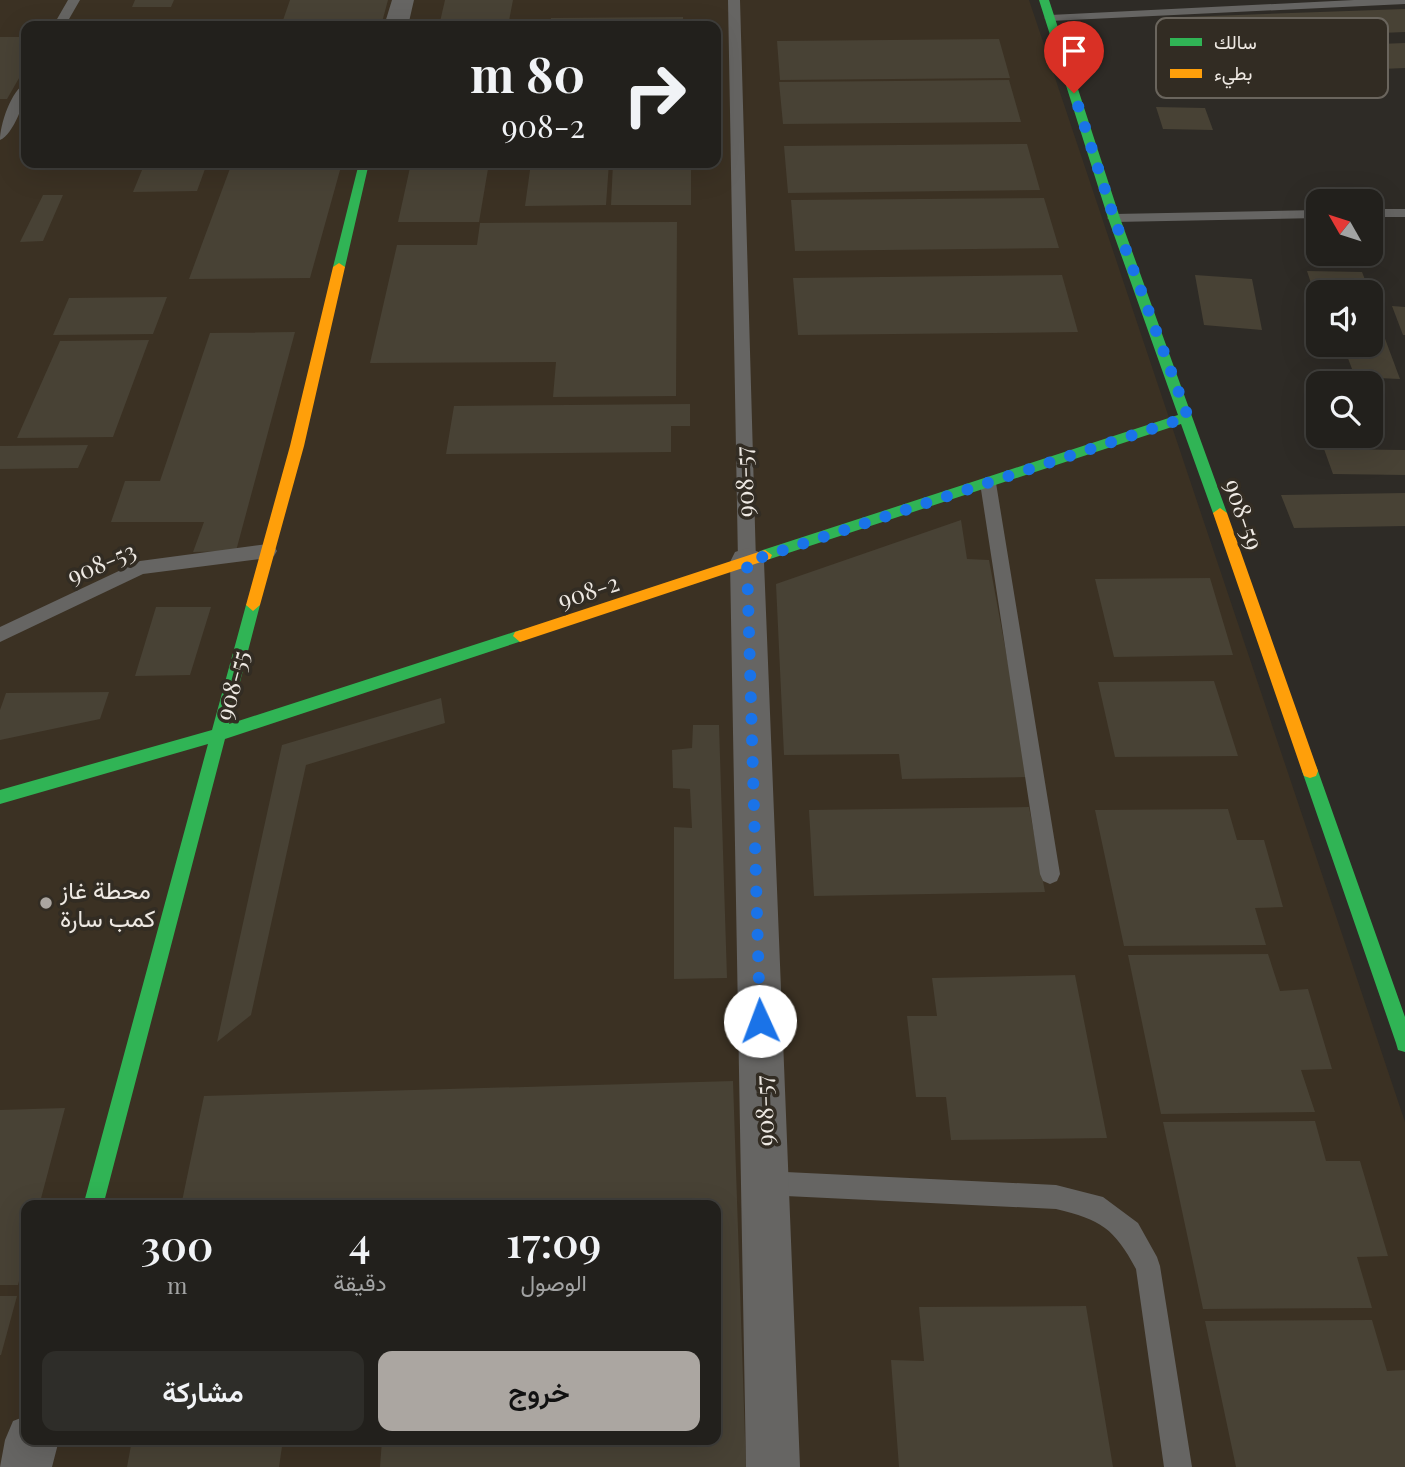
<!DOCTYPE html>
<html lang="ar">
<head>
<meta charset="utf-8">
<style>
  body { margin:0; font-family:"Playfair Display",Vazirmatn,serif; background:#2e2d29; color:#f1f3f6; direction:rtl; height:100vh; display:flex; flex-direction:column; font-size:26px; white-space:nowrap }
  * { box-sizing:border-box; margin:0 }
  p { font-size:23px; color:#a2a3a3 }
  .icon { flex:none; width:38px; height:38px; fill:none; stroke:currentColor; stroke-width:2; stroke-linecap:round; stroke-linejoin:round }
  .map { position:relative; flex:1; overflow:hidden; direction:ltr }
  .drawer { position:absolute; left:21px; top:1200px; width:700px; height:245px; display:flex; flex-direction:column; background:#22201c; border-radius:14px; box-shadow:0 7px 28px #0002,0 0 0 2px #3f3e3b; direction:rtl }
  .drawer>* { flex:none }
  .banner { position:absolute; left:21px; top:21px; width:700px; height:147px; border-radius:14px; box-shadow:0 7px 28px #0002,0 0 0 2px #3f3e3b; direction:rtl; background:#22201c; color:#f1f3f6; overflow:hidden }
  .needle { width:46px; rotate:309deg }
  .buttons { position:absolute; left:1306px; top:189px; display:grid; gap:14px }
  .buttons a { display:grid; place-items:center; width:77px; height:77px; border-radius:14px; background:#22201c; box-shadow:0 7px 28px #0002,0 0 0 2px #3f3e3b; font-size:35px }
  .pin { position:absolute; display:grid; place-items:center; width:60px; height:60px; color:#fff; margin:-72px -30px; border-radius:50% 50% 50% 0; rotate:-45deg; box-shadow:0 0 7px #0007 }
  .pin .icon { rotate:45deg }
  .me { position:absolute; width:77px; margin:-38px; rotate:358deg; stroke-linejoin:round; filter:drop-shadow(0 0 5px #0008) }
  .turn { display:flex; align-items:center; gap:24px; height:147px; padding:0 21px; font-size:32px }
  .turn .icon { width:91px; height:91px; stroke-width:2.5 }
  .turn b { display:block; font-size:49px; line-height:60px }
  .eta { display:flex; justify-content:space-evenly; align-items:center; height:119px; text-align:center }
  .eta b { font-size:42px; font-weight:600; line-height:49px }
  .primary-button { display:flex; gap:14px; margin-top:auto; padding:14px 21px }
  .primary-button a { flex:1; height:80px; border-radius:14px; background:#aba6a1; color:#111; font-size:28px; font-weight:600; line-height:80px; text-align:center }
  .primary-button a+a { background:#2e2d29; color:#f1f3f6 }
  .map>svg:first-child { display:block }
</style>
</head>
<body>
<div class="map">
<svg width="1405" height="1467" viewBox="0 0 1405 1467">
  <rect width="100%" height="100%" fill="#2e2b26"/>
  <path fill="#3b3123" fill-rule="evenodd" d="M0,0H1029L1405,1122V1467H0ZM26,26H716V163H26ZM26,1206H716V1440H26Z"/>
  <path fill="#484235" d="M135,0H174L171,7H132Z
    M290,0H388L381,26H281Z
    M445,0H513L508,26H439Z
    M1405,9V32L1196,41L1183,17Z
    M683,17V26H549L551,18Z
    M0,37H26V66L7,99H0Z
    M999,39L1010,78L780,80L777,41Z
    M1405,43V68L1214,76L1200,51Z
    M1009,80L1021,122L783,124L779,82Z
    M1156,107L1205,108L1213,130L1163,129Z
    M1027,144L1040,190L788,193L784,146Z
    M232,163H342L310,278L189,279Z
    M411,163H489L479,222H398Z
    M531,163H609L606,205L525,206Z
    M613,163H691V205H611Z
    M205,169L197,191L133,192L142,170Z
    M43,195H63L43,241L20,242Z
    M1044,198L1059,248L795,251L791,200Z
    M677,222L676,396L553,397L556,362L370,363L397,245H477L480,223Z
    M1370,228L1381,253H1370Z
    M1307,271L1362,272L1370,292H1318L1317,301Z
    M1062,275L1078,332L798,335L793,278Z
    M1195,275L1252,279L1262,330L1204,325Z
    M1370,293L1382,322H1370Z
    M167,297L153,334L53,335L69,298Z
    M1392,306L1405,307V335H1403Z
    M295,332L236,551L193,552L204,522H111L125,481H160L210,333Z
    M1370,335L1384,336L1400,379L1355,377L1343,345H1370Z
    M149,340L113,437L17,438L60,341Z
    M690,404V426H671V452L446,454L454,406Z
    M88,445L78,468L0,469V446Z
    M1324,449L1405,450V475L1333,474Z
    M1405,493V526L1294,528L1281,495Z
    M961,520L967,559L989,560L1029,777L902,779L899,754L784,755L776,584Z
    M1210,578L1233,655L1114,657L1095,579Z
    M156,607H211L190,675L135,676Z
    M1214,681L1238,756L1115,757L1098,682Z
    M109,692L100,719L0,740V710L6,693Z
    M441,698L445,723L306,765L251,1015L217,1042L282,745Z
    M693,725H719L727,978L674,979V827L692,828L690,789L673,788L672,750L692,748Z
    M1029,807L1045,892L814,896L809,810Z
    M1228,809L1237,840H1264L1283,907L1255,908L1266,945L1124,946L1095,810Z
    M1268,954L1280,991L1308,989L1332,1069L1301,1070L1315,1112L1161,1114L1128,955Z
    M1075,975L1107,1138L951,1140L946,1097H916L907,1016H937L932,978Z
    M733,1081L746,1467H380L382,1440H716V1206H181L204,1096Z
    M65,1108L39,1206H26V1253L18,1285H0V1110Z
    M1315,1121L1326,1161H1360L1388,1256L1357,1257L1372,1308L1203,1309L1163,1122Z
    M0,1296H17L1,1355H0Z
    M1086,1306L1113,1467H899L891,1360L924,1361L919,1307Z
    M1372,1320L1387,1371L1405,1370V1467H1236L1205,1321Z
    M132,1440H283L279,1467H127Z"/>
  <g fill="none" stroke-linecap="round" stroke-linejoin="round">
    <path fill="#666563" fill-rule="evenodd" d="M68,0H80L65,26H53Z
      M728,0H740L756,562L753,567H741L738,562Z
      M1354,0H1405V4L1050,21L1044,18L1050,15Z
      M26,83C27,98 14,134 0,140C0,125 11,90 26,83Z
      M1370,209H1405V217H1370Z
      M1318,210V218L1114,222L1107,218L1114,214Z
      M988,477L996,483L1060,874L1057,881L1050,884L1043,881L1040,874L980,483Z
      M268,544L274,546L277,551L274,556L268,558L143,574L0,642V627L140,561Z
      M765,1171L1056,1185L1103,1197L1138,1223L1157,1257L1160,1266L1192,1467H1164L1136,1269C1114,1228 1101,1220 1056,1209L765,1195L757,1191L753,1183L757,1175Z"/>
    <path fill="#666563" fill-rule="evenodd" d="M392,0H414L408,26H384Z
      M747,548L759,552L764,562L800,1467H746L730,562L735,552Z
      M26,1416V1440H59L52,1467H0L5,1440L13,1421Z"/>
    <path fill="#30b455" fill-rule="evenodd" d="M1039,0H1049L1120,218L1227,513L1220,518L1213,513L1181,424L770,559H760L758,555L760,551L1178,415L1108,218Z
      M359,163H369L345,267L339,271L333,267Z
      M253,599L260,605L229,724L520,630L527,636L525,640L225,739L103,1206H83L208,744L0,804V790L212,730L246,605Z
      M1310,764L1316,766L1318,771L1405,1017V1052L1398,1050L1396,1043L1302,771L1304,766Z"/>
    <path fill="#ff9f0a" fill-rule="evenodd" d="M339,263L345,267L304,446L260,605L253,611L246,605L290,446L333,267Z
      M1220,508L1227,513L1318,771L1316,776L1310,778L1304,776L1302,771L1213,513Z
      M765,550L772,555L770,559L520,642L513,636L515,632Z"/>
  </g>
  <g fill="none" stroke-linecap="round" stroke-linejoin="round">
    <path stroke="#1a73e8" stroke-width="12" stroke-dasharray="0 21.6" d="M760,1021L747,562L1188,417L1114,218L1074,93"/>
  </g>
  <circle fill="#aba6a1" stroke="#322c23" stroke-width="2.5" cx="46" cy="903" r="7"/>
  <g text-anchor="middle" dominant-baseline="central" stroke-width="7" stroke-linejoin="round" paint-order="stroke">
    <g font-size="24" fill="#eee9e3" stroke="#322c23">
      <text transform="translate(743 482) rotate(-92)">908-57</text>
      <text transform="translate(1245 514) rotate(71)">908-59</text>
      <text transform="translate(101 562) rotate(-23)">908-53</text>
      <text transform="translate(588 590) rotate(-18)">908-2</text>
      <text transform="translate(231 685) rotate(-75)">908-55</text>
      <text transform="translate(763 1111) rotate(-92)">908-57</text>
    </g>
    <g font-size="24" fill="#eee9e3" stroke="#322c23" text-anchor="start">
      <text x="60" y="889">محطة غاز<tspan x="60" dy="28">كمب سارة</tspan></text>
    </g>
  </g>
  <rect x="1156" y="18" width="232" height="80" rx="10" fill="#322c23" stroke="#6a655d" stroke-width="2"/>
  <rect x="1170" y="38" width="32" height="8" fill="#30b455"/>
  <rect x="1170" y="69" width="32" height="9" fill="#ff9f0a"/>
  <g font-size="19" fill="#eee9e3">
    <text x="1214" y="49">سالك</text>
    <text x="1214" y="80">بطيء</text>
  </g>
</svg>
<div class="buttons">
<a><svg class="needle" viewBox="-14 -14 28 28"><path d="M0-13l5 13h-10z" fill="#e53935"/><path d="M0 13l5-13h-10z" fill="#a2a3a3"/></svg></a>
<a><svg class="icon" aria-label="sound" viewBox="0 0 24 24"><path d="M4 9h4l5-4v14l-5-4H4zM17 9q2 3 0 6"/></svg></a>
<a><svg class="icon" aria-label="search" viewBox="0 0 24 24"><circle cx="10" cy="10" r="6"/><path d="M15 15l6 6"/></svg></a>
</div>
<div class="pin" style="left:1074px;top:93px;background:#d93025"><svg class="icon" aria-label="arrive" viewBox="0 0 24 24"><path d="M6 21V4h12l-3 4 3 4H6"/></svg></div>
<svg class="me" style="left:760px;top:1021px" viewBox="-20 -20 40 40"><circle r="19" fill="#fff"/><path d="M0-13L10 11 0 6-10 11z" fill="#1a73e8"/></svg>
<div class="banner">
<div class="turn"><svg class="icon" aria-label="right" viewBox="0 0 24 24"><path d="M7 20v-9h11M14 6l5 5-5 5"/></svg><div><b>80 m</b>908-2</div></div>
</div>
<section class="drawer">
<div class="eta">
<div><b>17:09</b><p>الوصول</p></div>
<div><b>4</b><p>دقيقة</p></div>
<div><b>300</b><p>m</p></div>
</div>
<div class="primary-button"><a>خروج</a><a>مشاركة</a></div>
</section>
</div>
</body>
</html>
